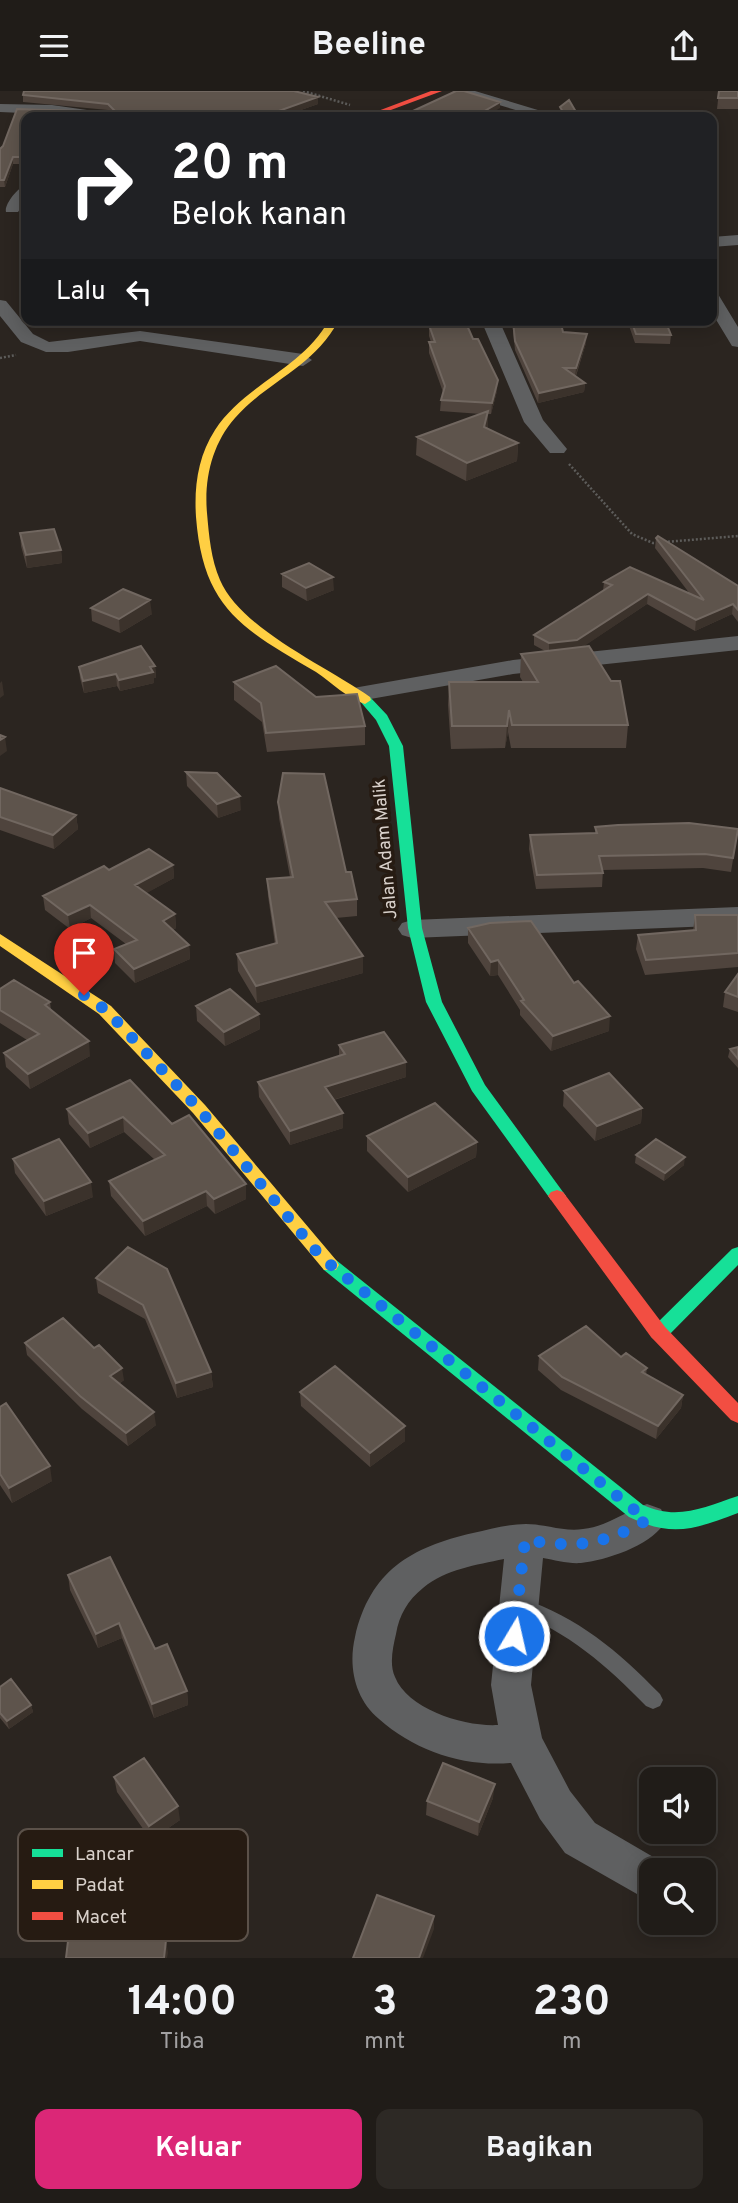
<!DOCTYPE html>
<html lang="id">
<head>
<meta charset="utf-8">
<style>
  body { margin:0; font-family:Overpass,sans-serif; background:#2d2925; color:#f1f3f6; height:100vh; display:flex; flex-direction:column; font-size:26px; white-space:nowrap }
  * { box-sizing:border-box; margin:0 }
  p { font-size:23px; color:#a2a1a2 }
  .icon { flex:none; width:38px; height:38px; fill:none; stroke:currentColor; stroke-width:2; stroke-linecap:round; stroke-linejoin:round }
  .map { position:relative; height:1867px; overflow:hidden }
  .sheet { display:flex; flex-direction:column; background:#201c18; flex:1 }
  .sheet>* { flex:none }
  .top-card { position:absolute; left:21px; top:21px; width:696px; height:214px; border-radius:14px; box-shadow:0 4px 18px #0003,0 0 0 2px #3d3a37; background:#202124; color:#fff; overflow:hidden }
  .controls { position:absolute; left:639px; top:1676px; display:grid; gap:14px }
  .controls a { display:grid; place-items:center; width:77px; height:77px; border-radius:14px; background:#201c18; box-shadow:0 4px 18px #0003,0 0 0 2px #3d3a37; font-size:35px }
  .pin { position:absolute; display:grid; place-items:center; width:60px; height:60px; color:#fff; margin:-72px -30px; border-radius:50% 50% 50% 0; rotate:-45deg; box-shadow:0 0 7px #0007 }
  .pin .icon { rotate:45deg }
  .me { position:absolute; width:77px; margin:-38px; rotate:9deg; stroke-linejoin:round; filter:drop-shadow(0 0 5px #0008) }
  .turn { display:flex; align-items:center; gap:24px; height:147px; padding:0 35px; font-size:32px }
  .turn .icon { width:91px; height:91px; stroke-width:2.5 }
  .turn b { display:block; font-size:49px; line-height:60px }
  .then { display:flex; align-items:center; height:66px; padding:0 35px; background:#0003; gap:14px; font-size:26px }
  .eta { display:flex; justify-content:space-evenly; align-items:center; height:119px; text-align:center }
  .eta b { font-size:42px; font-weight:700; line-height:49px }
  .action { display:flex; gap:14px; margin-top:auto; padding:14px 35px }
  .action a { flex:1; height:80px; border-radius:14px; background:#db2777; color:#fff; font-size:28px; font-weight:700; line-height:80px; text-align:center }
  .action a+a { background:#2d2925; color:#f1f3f6 }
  header { display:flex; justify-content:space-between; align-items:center; height:91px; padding:0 35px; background:#201c18; font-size:32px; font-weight:700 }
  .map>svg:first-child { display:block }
</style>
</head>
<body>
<header><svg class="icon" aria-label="menu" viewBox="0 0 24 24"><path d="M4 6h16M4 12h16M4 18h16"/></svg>Beeline<svg class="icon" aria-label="share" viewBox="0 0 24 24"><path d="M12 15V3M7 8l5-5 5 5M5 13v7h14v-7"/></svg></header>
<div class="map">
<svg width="738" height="1867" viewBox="0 0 738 1867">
  <rect width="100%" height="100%" fill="#2b2520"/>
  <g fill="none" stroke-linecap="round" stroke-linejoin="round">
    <path stroke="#5d5c5a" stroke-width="2.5" stroke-dasharray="2 2" stroke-linecap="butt" d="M303,0L350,14
      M0,267L16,264
      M569,373L632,443L653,452L738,445"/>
    <path fill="#5f6061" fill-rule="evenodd" d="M521,1507C579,1527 617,1559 660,1603L663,1609L660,1615L653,1618L646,1615C607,1575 568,1540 514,1521L512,1515L514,1509Z"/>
    <path fill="#5f6061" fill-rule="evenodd" d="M452,0H475L561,26H539Z
      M0,13L52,14L108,22L115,26L0,21Z
      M26,94V110L18,121H6C4,114 17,97 26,94Z
      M738,144V154L712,156V146Z
      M712,202L718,203L738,236V256L732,255L712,222Z
      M0,209L6,210L33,243L49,251L140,240L303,263L312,269L303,275L140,250L68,261H46L21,251L0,225Z
      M481,229H499L543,329L567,358L564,362H550L524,331Z
      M738,545V559L513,583L359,610L350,608L347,603L350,598L359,596L513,569Z
      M738,816V834L412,847L402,844L398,838L402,832L412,829Z
      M647,1413L661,1418L666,1429C654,1454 607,1469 581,1472C568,1473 555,1469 543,1467L531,1594L542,1647L570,1700L595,1732L667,1774L669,1780H651V1811L565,1762L540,1728L511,1672C463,1676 415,1660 379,1628C355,1608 348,1576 355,1546C370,1480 411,1456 473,1442C490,1438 508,1433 526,1433C545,1433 564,1441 583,1438C606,1436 626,1420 647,1413ZM504,1468L491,1594L498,1634C466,1636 408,1619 395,1586C389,1573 393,1556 396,1543C399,1524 408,1509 423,1497C446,1478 476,1474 504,1468Z"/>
    <path fill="#16e098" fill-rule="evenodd" d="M365,605L370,606L387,624L403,655L422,837L442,911L485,994L563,1101L566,1105L563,1109H551L472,1000L426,911L408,837L389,655L376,629L359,609Z
      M738,1156V1174L666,1247L659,1249L652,1247L650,1242L652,1237L732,1158Z
      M330,1167L336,1169L643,1414C678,1430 704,1416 738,1405V1422C695,1438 673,1447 629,1426L324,1179L321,1174L324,1169Z"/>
    <path fill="#ffcf43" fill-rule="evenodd" d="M329,229H339C312,278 270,288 235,327C212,353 204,388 207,422C209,445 211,468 220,489C241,538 326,575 370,606L371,609L365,613C348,608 331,591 316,581C243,538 203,518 196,426C194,396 198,365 215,339C245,293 302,278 329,229Z
      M0,843L111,915L205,1014L336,1169L339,1174L336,1179H324L193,1022L99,923L0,855Z"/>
    <path fill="#f24e42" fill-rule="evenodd" d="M431,0H442L372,26H362Z
      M557,1099L563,1101L665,1236L738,1312V1332L731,1329L651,1246L551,1109L548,1105L551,1101Z"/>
  </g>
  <path fill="#4f443d" d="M24,0H294L318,6V13L281,26H26V69L20,73H13L5,96H0V58L3,55L17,18L110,21L108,19L23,11V4Z
    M719,0H738V18H717Z
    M512,229H560L563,241L586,252L576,285L585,292L584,301L538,312L515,259Z
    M627,229H665L671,244L670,253L635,252Z
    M429,234L473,248L497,300L491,323H488L487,338L518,352L517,370L466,390L416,364L417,346L481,323L440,320L441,309L443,301L429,262V251H431L429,245Z
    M20,442L61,459L62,472L27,477L21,455Z
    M656,447L738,495V531L732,523L695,540L647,513L582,556L628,634L626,657H511L508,641L505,657L451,658L448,614L449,591H523L520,586L521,563L545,560L534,554V544L603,500L604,491L690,503L655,457Z
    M282,483L334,499L307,510L282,496Z
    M91,517L152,523L120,542L92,530Z
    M155,575L156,587H154V592L120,600L117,595L84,602L80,587L79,576Z
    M234,591L316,606L365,635V654L267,661L262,631L234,609Z
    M186,681L241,719L218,727L187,695Z
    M0,697L76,724L78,738L54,758L0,739Z
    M278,711L346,781L357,808V825L336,827L363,882L257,912L238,880L237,863L275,853L268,805L267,788L290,786L279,727Z
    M595,736L738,738L731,781L703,777L603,779L602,796L536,798L529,758L530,744L595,742Z
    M173,774L174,787L146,802L175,823L176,837L173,839L189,854L190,868L135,892L115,872L114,858L126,853L91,827L70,838L45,819L43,805L109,779Z
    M695,824H738V876L645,884L636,858L638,844L693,840Z
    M468,837L574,892L609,940L551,960L520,924V919L498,884L490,885L468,852Z
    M738,883V921L723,916L725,901Z
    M0,898L50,911L51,919L90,965L30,998L6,976L4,962L27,949L0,932Z
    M196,915L259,923L260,938L225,955L197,930Z
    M339,954L406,986L334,1009L343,1022V1037L290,1054L259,1006L258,991L339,965Z
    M738,956V977L728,966L730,958Z
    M564,1000L642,1017L641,1032L595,1050L563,1015Z
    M67,1018L172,1033L246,1093V1108L215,1123L207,1115L145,1145L111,1105L109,1090L155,1069L124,1041L90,1057L69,1033Z
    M367,1045L477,1051L476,1066L408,1101L367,1060Z
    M636,1064L684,1074L664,1090L635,1072Z
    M13,1068L93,1106L46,1125L15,1082Z
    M128,1156L211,1281L213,1296L177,1307L145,1228L98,1202L96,1187Z
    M25,1252L124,1289L119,1293L156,1334L128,1355L82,1318L27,1264Z
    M539,1265L621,1266L647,1277L646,1284L683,1304L681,1317L656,1348L561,1299L538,1279Z
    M300,1301L405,1350L370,1376L301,1315Z
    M0,1316L52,1390L12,1412L0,1394Z
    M68,1484L155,1558L187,1600L188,1614L154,1627L122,1547L98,1557L70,1499Z
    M0,1596L31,1614L33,1621L9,1638L0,1627Z
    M114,1686L180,1729L151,1749L117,1701Z
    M493,1707L478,1745L426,1724L427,1710Z"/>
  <path fill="#3b322b" d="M318,6V13L281,26H262Z
    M500,11V17L485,26H474Z
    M26,61V69L20,73L19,66Z
    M13,66V73L5,96L4,89Z
    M587,243L586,252L575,286L576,277Z
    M498,289L497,300L491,323L492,312Z
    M585,292L584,301L538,312L539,302Z
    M488,320V337L484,336Z
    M518,352L517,370L466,390L467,372Z
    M61,459L62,472L27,477L26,464Z
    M333,486L334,499L307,510L306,497Z
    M648,503L647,513L577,560L549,563V552Z
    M150,509L152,523L120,542L119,528Z
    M733,513L732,523L695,540L696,529Z
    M155,575L156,587H154V592L120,600L119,589Z
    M116,583L117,595L84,602L83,590Z
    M2,590L4,604L0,607V592Z
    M509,619L508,641L505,657L507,635Z
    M5,646L7,660L0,665V649Z
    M240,705L241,719L218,727L217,713Z
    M76,724L78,738L54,758L53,744Z
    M173,774L174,787L136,808L135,794Z
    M90,814L91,827L70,838L68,824Z
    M175,823L176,837L164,844L163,830Z
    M189,854L190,868L135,892L134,878Z
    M363,865V882L257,912L256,895Z
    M498,869V884L490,885L491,871Z
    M259,923L260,938L225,955L224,941Z
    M610,925L609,940L551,960L553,945Z
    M89,950L90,965L30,998L28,983Z
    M406,971V986L326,1011L325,996Z
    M642,1017L641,1032L595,1050L597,1035Z
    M343,1022V1037L290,1054V1040Z
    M123,1026L124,1041L90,1057L88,1042Z
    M477,1051L476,1066L408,1101V1086Z
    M685,1066L684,1074L664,1090L665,1082Z
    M91,1091L93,1106L46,1125L44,1110Z
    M246,1093V1108L215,1123L214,1108Z
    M206,1100L207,1115L145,1145L143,1130Z
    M122,1277L124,1289L111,1298L110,1285Z
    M211,1281L213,1296L177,1307L176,1292Z
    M683,1304L681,1317L656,1348L658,1335Z
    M154,1321L156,1334L128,1355L126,1342Z
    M405,1335V1350L370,1376V1362Z
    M50,1375L52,1390L12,1412L9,1397Z
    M119,1532L122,1547L98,1557L96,1543Z
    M187,1600L188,1614L154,1627L152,1613Z
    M31,1614L33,1621L9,1638L7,1630Z
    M495,1693L493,1707L478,1745L479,1731Z
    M178,1715L180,1729L151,1749L149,1735Z
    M434,1825V1838L423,1867H419Z
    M166,1849L168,1862L167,1867H164Z"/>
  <path fill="#5e544c" stroke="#716760" stroke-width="2" d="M24,0H294L318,6L262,26H26V61L19,66H13L4,89H0V58L3,55L17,18L116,21L108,13L23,4Z
    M456,0H464L500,11L474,26H400Z
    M719,0H738V7H718Z
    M569,9L579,26H546L552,22L563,21L560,16Z
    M513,229H560L563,241L587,243L576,277H564L585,292L539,302L515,250Z
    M631,229H665L671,244L636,243Z
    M466,232L473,248H478L498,289L492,312L441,309L445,295L429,251H435L429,234Z
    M488,320L484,336L518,352L467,372L417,346Z
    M54,438L61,459L26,464L20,442Z
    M658,445L738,495V519L733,513L696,529L648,503L577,549L549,552L534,544L612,494L604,491L630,476L704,509L656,447Z
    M309,472L333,486L306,497L282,483Z
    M123,498L150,509L119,528L91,517Z
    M141,555L155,575L150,576L153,581L119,589L116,583L83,590L79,576Z
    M589,555L611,590H620L628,634H512L509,619L507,635H452L449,591H538L521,563Z
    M276,575L316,606L357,603L365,635L266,642L261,612L234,591Z
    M0,644L5,646L0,649Z
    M186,681L217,682L240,705L217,713Z
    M283,682L324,683L346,781H351L357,808L325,811L363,865L256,895L237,863L277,852L267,788L293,786L278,711Z
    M0,697L76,724L53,744L0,726Z
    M689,732L738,738L733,767L705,763L599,765L603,782L537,784L530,744L597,742L595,736L618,734Z
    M149,758L173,774L135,794L175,823L163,830L189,854L134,878L114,858L137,849L90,814L68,824L43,805L104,775L109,779Z
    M695,824H738V862L646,869L638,844L696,839Z
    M531,830L574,892L578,890L610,925L553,945L521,910L524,909L498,869L491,871L468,837L490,832Z
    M738,883V906L725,901Z
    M14,889L50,911L45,914L89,950L28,983L4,962L39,943L0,919V898Z
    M230,898L259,923L224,941L196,915Z
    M384,941L406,971L325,996L343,1022L290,1040L258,991L345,963L339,954Z
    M738,956V968L730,958Z
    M609,982L642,1017L597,1035L564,1000Z
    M130,989L172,1033L189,1024L246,1093L214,1108L206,1100L143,1130L109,1090L165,1064L123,1026L88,1042L67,1018Z
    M435,1012L477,1051L408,1086L367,1045Z
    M59,1048L91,1091L44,1110L13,1068Z
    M656,1048L685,1066L665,1082L636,1064Z
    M128,1156L167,1178L211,1281L176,1292L143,1214L96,1187Z
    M63,1227L94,1257L99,1254L122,1277L110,1285L154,1321L126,1342L80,1305L25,1252Z
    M586,1235L621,1266L626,1262L647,1277L642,1281L683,1304L658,1335L562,1286L539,1265Z
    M335,1275L405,1335L370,1362L300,1301Z
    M6,1312L50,1375L9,1397L0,1383V1316Z
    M110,1466L155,1558L167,1553L187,1600L152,1613L119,1532L96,1543L68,1484Z
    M11,1588L31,1614L7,1630L0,1622V1596Z
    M144,1667L178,1715L149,1735L114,1686Z
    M443,1672L495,1693L479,1731L427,1710Z
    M377,1804L434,1825L419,1867H353Z
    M166,1849L164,1867H66L68,1850Z"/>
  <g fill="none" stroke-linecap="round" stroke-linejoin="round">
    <path stroke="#1a73e8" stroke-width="12" stroke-dasharray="0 21.6" d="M84,904L106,919L199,1018L321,1166L647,1429C601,1455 576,1457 525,1449L514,1545"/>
  </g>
  <g text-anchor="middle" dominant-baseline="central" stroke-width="7" stroke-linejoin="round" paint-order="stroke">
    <g font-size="18" fill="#d8d0ca" stroke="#261b12">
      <text transform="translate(386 758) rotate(-95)">Jalan Adam Malik</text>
    </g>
  </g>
  <rect x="18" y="1738" width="230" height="112" rx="10" fill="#261b12" stroke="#5b5149" stroke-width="2"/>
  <rect x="32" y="1758" width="31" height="8" fill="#16e098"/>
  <rect x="32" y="1789" width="31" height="9" fill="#ffcf43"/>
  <rect x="32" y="1821" width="31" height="8" fill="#f24e42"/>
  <g font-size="19" fill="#d8d0ca">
    <text x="75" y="1769">Lancar</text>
    <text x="75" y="1800">Padat</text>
    <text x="75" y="1832">Macet</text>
  </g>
</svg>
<div class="controls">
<a><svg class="icon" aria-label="sound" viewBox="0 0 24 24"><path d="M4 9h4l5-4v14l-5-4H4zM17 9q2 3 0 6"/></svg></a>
<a><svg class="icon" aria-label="search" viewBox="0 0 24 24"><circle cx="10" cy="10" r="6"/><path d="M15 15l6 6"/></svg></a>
</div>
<div class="pin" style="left:84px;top:904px;background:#d93025"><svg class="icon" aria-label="arrive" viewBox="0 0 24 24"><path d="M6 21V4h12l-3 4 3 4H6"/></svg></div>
<svg class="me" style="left:514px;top:1545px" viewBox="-20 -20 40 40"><circle r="17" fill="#1a73e8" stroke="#fff" stroke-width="3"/><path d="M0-11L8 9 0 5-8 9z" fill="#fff"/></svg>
<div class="top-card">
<div class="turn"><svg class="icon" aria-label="right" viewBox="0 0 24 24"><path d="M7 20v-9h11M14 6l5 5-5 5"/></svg><div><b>20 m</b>Belok kanan</div></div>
<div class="then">Lalu<svg class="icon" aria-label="left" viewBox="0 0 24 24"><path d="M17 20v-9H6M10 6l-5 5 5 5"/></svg></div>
</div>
</div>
<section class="sheet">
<div class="eta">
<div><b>14:00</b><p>Tiba</p></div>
<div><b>3</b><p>mnt</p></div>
<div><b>230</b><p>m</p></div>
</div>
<div class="action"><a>Keluar</a><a>Bagikan</a></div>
</section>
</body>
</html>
